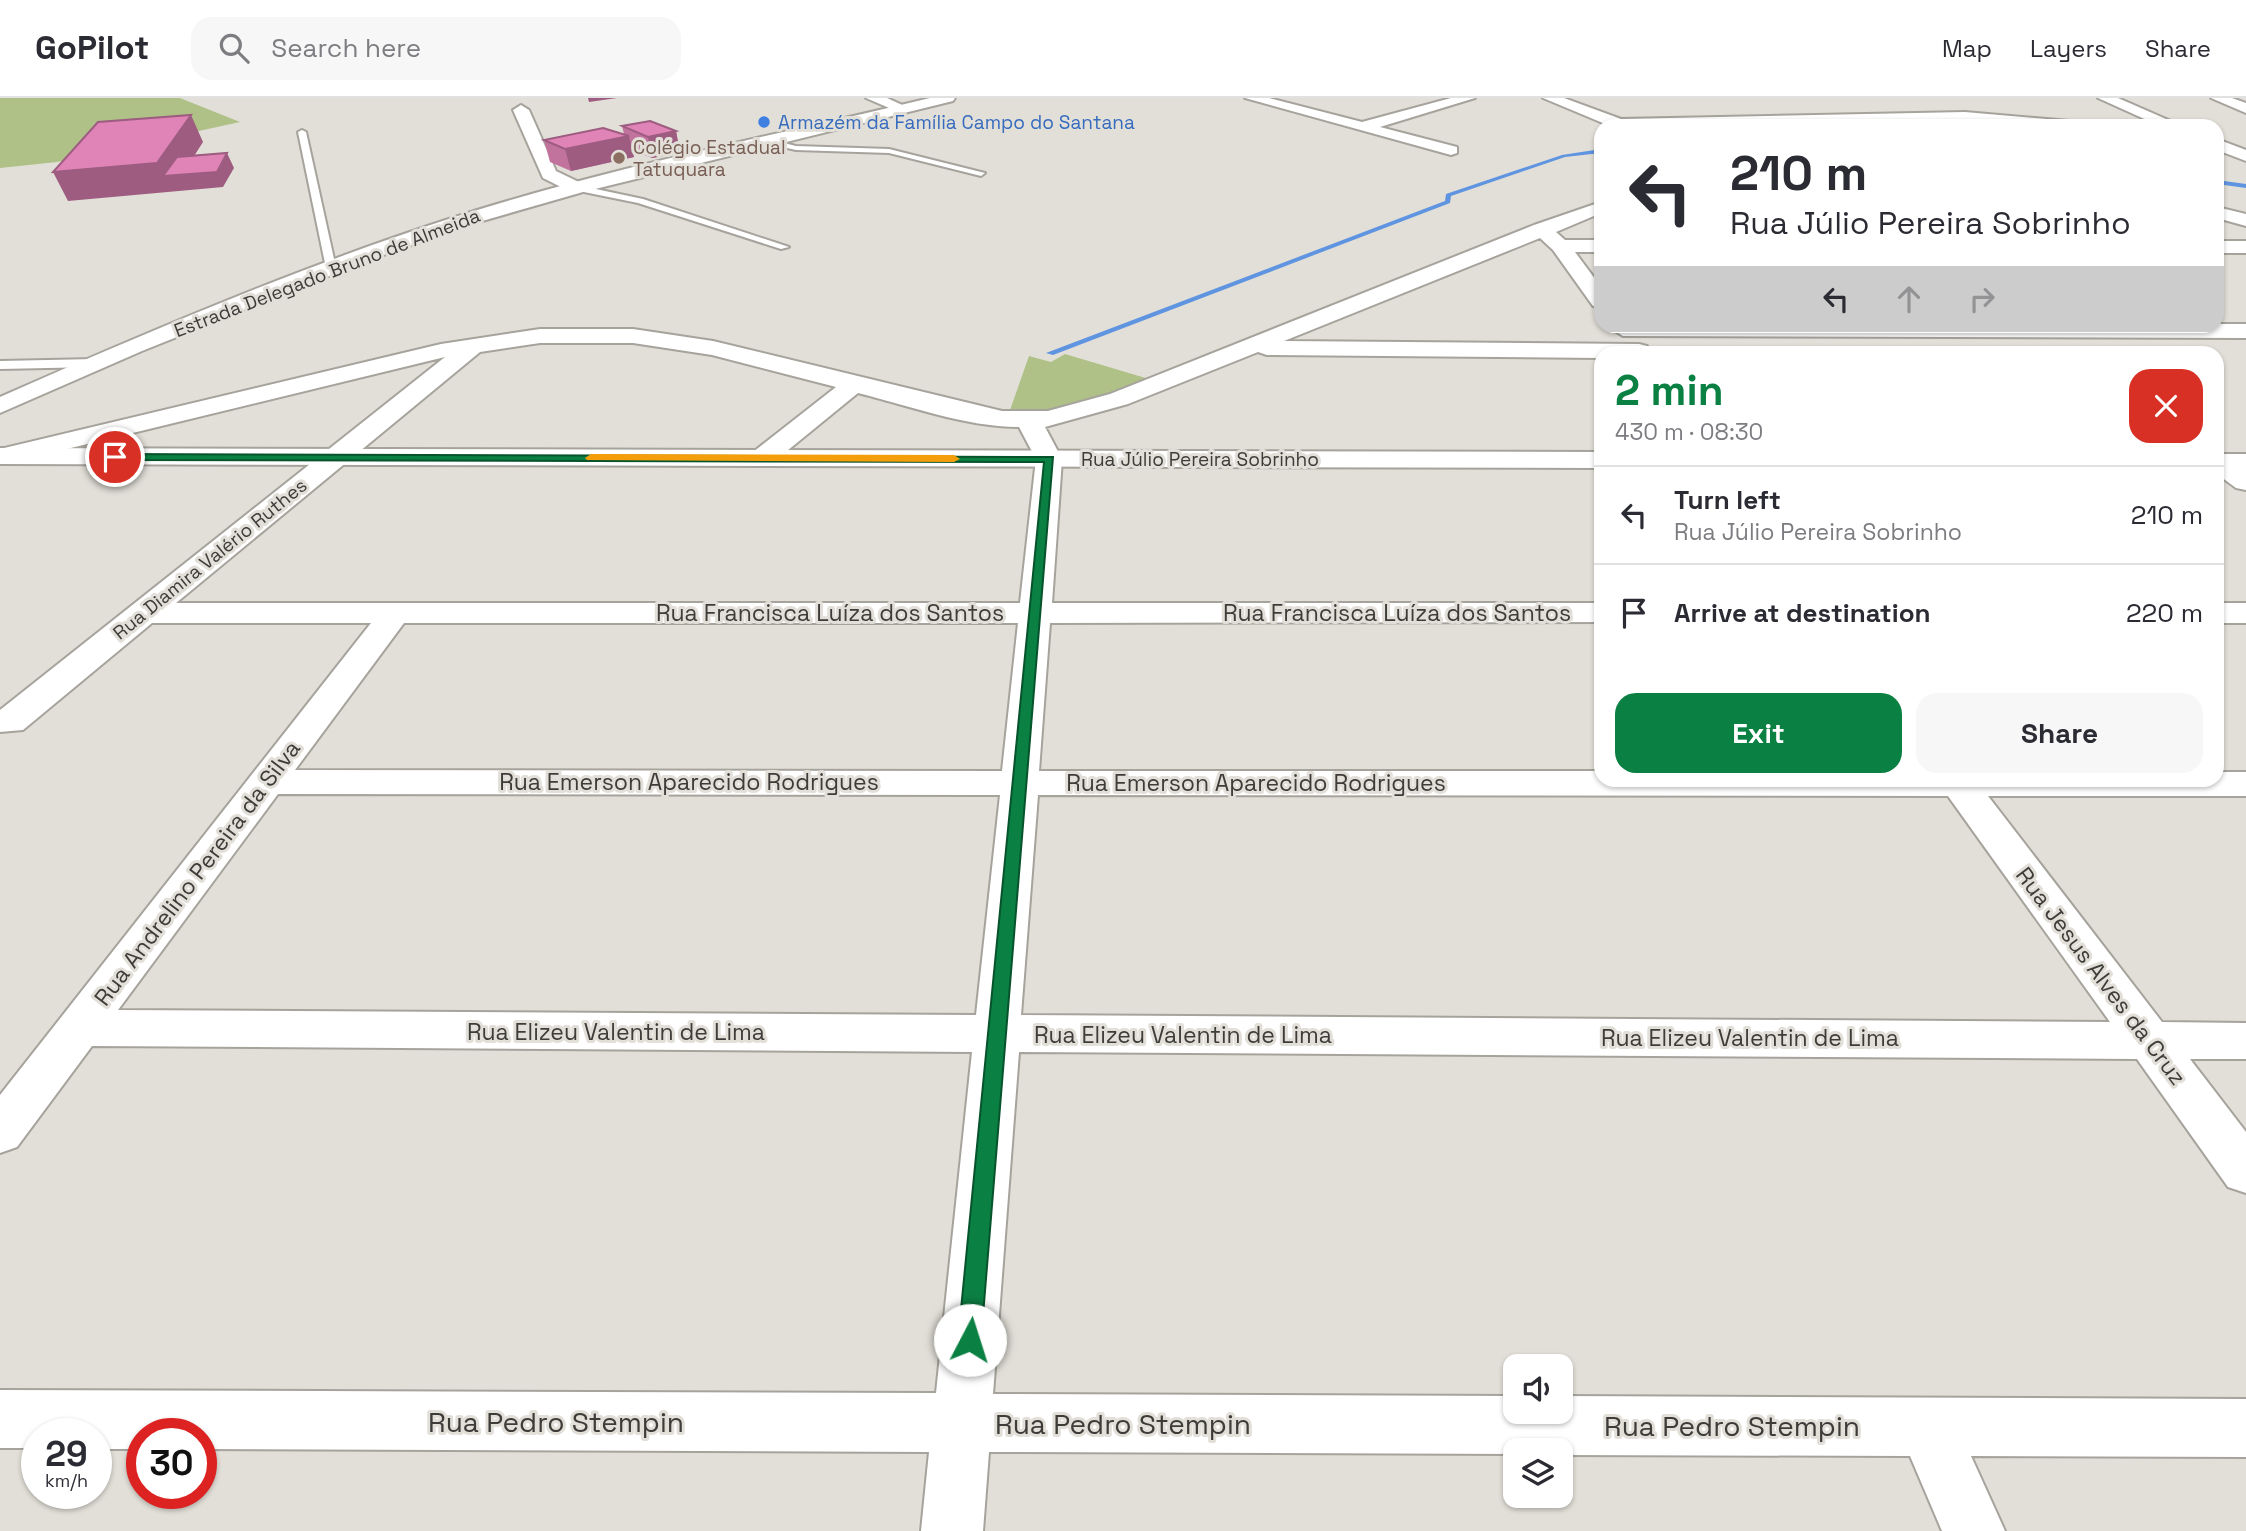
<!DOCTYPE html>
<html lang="en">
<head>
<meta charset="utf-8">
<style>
  body { margin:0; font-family:"Space Grotesk",sans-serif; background:#f7f7f7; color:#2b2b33; height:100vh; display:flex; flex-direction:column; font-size:26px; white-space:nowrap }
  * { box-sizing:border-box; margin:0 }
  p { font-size:23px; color:#7c7c81 }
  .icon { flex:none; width:38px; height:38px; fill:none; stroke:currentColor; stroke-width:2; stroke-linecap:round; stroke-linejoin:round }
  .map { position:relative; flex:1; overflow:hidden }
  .sheet { position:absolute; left:1594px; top:248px; width:630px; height:441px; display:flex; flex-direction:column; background:#fff; border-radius:21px; box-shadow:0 2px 5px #0004 }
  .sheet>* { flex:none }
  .hud { position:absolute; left:1594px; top:21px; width:630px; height:214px; border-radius:21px; box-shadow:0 2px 5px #0004; background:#fff; color:#2b2b33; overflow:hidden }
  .buttons { position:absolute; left:1503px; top:1256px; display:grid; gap:14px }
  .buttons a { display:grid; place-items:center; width:70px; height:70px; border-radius:14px; background:#fff; box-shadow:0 2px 5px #0004; font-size:35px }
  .speed { position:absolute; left:21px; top:1320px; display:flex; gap:14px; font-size:35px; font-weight:700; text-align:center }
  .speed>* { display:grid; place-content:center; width:91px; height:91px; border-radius:50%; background:#fff; box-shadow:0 2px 5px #0004; line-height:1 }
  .speed small { font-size:18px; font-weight:400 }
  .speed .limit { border:10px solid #d22; background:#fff; color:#111 }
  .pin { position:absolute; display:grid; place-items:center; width:60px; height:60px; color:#fff; margin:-30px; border:4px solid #fff; border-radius:50%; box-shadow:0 2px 7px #0007 }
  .me { position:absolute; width:77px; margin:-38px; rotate:5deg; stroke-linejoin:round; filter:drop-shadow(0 0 5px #0008) }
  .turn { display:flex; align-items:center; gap:24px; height:147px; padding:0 21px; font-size:32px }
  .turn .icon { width:91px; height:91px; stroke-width:2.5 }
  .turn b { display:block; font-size:49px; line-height:60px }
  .lanes { display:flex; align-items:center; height:66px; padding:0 21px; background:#0003; justify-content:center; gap:35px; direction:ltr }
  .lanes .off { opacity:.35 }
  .round { display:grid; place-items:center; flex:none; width:74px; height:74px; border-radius:21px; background:#f7f7f7 }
  .head { display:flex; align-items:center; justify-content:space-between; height:119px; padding:0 21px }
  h1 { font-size:42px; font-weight:700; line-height:52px; color:#0b8043 }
  .cta { display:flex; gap:14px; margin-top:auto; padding:14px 21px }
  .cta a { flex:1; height:80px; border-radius:21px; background:#0b8043; color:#fff; font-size:28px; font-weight:700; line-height:80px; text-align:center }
  .cta a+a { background:#f7f7f7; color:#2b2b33 }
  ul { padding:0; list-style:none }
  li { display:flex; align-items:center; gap:21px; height:98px; padding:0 21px; border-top:2px solid #e1e1e2 }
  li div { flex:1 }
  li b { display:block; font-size:26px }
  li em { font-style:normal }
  header { display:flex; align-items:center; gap:42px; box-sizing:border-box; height:98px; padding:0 35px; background:#fff; border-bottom:2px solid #e1e1e2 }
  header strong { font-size:33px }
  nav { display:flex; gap:38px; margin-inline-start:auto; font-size:24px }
  .search { width:490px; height:63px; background:#f7f7f7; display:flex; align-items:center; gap:18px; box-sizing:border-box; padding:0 24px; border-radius:21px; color:#7c7c81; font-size:26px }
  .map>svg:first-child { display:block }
</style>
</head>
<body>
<header>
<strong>GoPilot</strong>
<div class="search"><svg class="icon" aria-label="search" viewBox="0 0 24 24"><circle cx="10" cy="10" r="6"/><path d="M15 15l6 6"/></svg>Search here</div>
<nav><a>Map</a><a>Layers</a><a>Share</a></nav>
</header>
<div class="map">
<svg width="2246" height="1433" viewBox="0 0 2246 1433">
  <rect width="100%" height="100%" fill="#e2dfd8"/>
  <path fill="#afc187" d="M0,0H180L240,24L57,64L0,70Z
    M1065,256L1149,281C1103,299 1059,315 1009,315L1029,258L1051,264Z"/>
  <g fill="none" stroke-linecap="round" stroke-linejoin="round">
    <path fill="#5f94e1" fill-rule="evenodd" d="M1601,51V55L1565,59L1451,98L1450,105L1053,257L1046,255L1445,103L1446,96L1562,57Z
      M2217,82L2246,86V90L2217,86Z"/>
    <g stroke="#a6a39c" stroke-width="4">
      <path id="service" d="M302,32L306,34L336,170L331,173L326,170L298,34Z
        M768,41L796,48L889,51L985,75L981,78L889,55L796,52L765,45Z
        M577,87L643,101L789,149L781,151L638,105L574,92Z
        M0,263L95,261L101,265L95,269L0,271Z"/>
    </g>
    <g stroke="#a6a39c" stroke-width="4">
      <path id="minor" d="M866,0H887L911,11L903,16Z
        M1245,0H1269L1362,24L1451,0H1475L1380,29L1457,49V55L1451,57Z
        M1543,0H1564L1621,21L1965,14L2069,23L2077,28L1965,24L1610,28Z
        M2098,0H2118L2182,28H2160Z
        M2211,0H2232L2246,5V15Z
        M521,7L529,12L556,73L583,86L586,90L583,94H571L543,80L513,12Z
        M2217,41L2246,52V63L2217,52Z
        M1601,104V115L1556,134L1565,142H1601V154H1575L1601,189V209L1593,208L1553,152L1540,140L1284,243L1639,246L1647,248L1649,256H1601V260L1267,257L1258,254L1128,306L1045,329L1062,361L1052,505H1601V524L1050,525L1039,673H1601V682H2217V674H2246V698H1988L2162,924L2246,925V961H2190L2246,1034V1095L2228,1089L2137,961L1019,954L993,1296L1516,1298V1314H1561V1298L2246,1301V1359L1971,1358L2005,1433H1942L1910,1358L1561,1357V1353H1516V1356L989,1354L983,1433H921L929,1354L201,1351V1335H142V1351H96V1335H37V1350H0V1292L936,1295L972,954L92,948L17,1049L0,1055V997L371,525H152L23,632L0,634V612L445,259L5,366L0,365V351L441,246L540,231H633L713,243L1002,313H1048L1110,296L1534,127ZM540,245H633L712,257L836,289L753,354L749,360L753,366H771L858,295C910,308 966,329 1019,329L1036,361L1020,505H176L480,254ZM404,525H1018L1002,673L295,672ZM278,696L1000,697L976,917L118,912ZM1038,697L1948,698L2110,924L1021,917Z
        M2217,109L2246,116V128L2217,120Z
        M2217,143H2246V155H2217Z
        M2217,226H2246V240L1623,238L1612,231L1614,228Z
        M2217,355L2226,357L2246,371V392L2236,390L2217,376Z
        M2217,505H2246V525H2217Z"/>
    </g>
    <g stroke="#a6a39c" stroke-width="4">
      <path id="secondary" d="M930,0H955L953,3L583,94L472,126L369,162L142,253L0,315V299C150,233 302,168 458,118C612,69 772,38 930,0Z
        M0,350L1601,354V370L0,366Z
        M2217,356H2246V372H2217Z"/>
    </g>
    <use href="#service" fill="#fff" fill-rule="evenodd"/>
    <use href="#minor" fill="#fff" fill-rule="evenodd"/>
    <use href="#secondary" fill="#fff" fill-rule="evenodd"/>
  </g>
  <path fill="#c1729d" d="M622,28L676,33L680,55L652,60L632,52L634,59L571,73L550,64L544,42L624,36Z"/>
  <path fill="#9d5c80" d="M588,0H617L589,4Z
    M191,17L203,44L182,77L227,55L234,70L223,89L68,103L53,74Z
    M676,33L680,55L652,60L648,39Z
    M629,38L634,59L571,73L565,51Z"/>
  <path fill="#e084b7" stroke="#9d5c80" stroke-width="2" d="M191,17L157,65L53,74L98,24Z
    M650,23L676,33L648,39L622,28Z
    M603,30L629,38L565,51L544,42Z
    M227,55L217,74L163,78L177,59Z"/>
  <path fill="#0b8043" stroke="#07532c" stroke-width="2" d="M111,356L1053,359L981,1242L978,1250L970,1253L961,1250L958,1242L1044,364L115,362L109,359Z"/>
  <path fill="#f59e0b" d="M591,356L954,357L960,361L954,364L587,362L585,360Z"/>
  <circle fill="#3f7fe0" stroke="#e2dfd8" stroke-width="2.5" cx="764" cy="24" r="7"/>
  <circle fill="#8d6e63" stroke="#e2dfd8" stroke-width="2.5" cx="619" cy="60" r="7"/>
  <g text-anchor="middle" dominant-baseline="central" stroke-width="6" stroke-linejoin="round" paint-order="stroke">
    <g font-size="19" fill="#366cbe" stroke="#e2dfd8" text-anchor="start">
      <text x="778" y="24">Armazém da Família Campo do Santana</text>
    </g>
    <g font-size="19" fill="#785e54" stroke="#e2dfd8" text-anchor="start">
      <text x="633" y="49">Colégio Estadual<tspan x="633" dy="22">Tatuquara</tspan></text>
    </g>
    <g font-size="19" fill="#3d3c39" stroke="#e2dfd8">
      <text transform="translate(327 175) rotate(-21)">Estrada Delegado Bruno de Almeida</text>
      <text x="1200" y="361">Rua Júlio Pereira Sobrinho</text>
      <text transform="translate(210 461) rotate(-39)">Rua Diamira Valério Ruthes</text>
    </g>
    <g font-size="23" fill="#3d3c39" stroke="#e2dfd8">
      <text x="830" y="515">Rua Francisca Luíza dos Santos</text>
      <text x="1397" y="515">Rua Francisca Luíza dos Santos</text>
      <text x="689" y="684">Rua Emerson Aparecido Rodrigues</text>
      <text x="1256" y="685">Rua Emerson Aparecido Rodrigues</text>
      <text transform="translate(197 775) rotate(-53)">Rua Andrelino Pereira da Silva</text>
      <text transform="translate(2101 878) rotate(53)">Rua Jesus Alves da Cruz</text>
      <text x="616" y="934">Rua Elizeu Valentin de Lima</text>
      <text x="1183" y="937">Rua Elizeu Valentin de Lima</text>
      <text x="1750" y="940">Rua Elizeu Valentin de Lima</text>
    </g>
    <g font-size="28" fill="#3d3c39" stroke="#e2dfd8">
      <text x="556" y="1324">Rua Pedro Stempin</text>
      <text x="1123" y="1326">Rua Pedro Stempin</text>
      <text x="1732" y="1328">Rua Pedro Stempin</text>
    </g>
  </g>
</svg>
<div class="buttons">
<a><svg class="icon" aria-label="sound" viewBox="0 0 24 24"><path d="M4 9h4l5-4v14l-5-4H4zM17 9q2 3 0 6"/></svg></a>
<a><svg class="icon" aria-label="layers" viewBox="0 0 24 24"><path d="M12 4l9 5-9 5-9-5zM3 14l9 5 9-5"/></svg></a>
</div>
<div class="speed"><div>29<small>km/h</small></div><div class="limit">30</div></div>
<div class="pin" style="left:115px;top:359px;background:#d93025"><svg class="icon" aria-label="arrive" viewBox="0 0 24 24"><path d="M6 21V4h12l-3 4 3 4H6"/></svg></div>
<svg class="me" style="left:970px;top:1242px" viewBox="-20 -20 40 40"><circle r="19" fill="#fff"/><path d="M0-13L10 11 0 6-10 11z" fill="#0b8043"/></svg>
<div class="hud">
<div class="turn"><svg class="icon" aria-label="left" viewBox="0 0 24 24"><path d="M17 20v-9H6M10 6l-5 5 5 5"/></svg><div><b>210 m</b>Rua Júlio Pereira Sobrinho</div></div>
<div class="lanes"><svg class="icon" aria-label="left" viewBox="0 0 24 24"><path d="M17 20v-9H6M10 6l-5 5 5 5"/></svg><svg class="icon off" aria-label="ahead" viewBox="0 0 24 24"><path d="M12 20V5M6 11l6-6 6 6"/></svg><svg class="icon off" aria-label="right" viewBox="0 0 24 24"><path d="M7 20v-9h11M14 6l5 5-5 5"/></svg></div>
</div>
<section class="sheet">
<div class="head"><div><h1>2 min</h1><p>430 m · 08:30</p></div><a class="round" style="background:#d93025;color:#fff"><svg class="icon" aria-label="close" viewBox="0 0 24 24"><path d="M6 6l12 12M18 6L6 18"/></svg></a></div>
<ul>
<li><svg class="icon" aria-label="left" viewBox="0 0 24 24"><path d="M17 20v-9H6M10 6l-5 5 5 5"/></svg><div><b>Turn left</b><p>Rua Júlio Pereira Sobrinho</p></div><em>210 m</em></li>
<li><svg class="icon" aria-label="arrive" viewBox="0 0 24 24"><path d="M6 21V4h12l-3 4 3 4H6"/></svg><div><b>Arrive at destination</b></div><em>220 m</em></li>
</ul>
<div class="cta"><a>Exit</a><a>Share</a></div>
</section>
</div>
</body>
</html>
